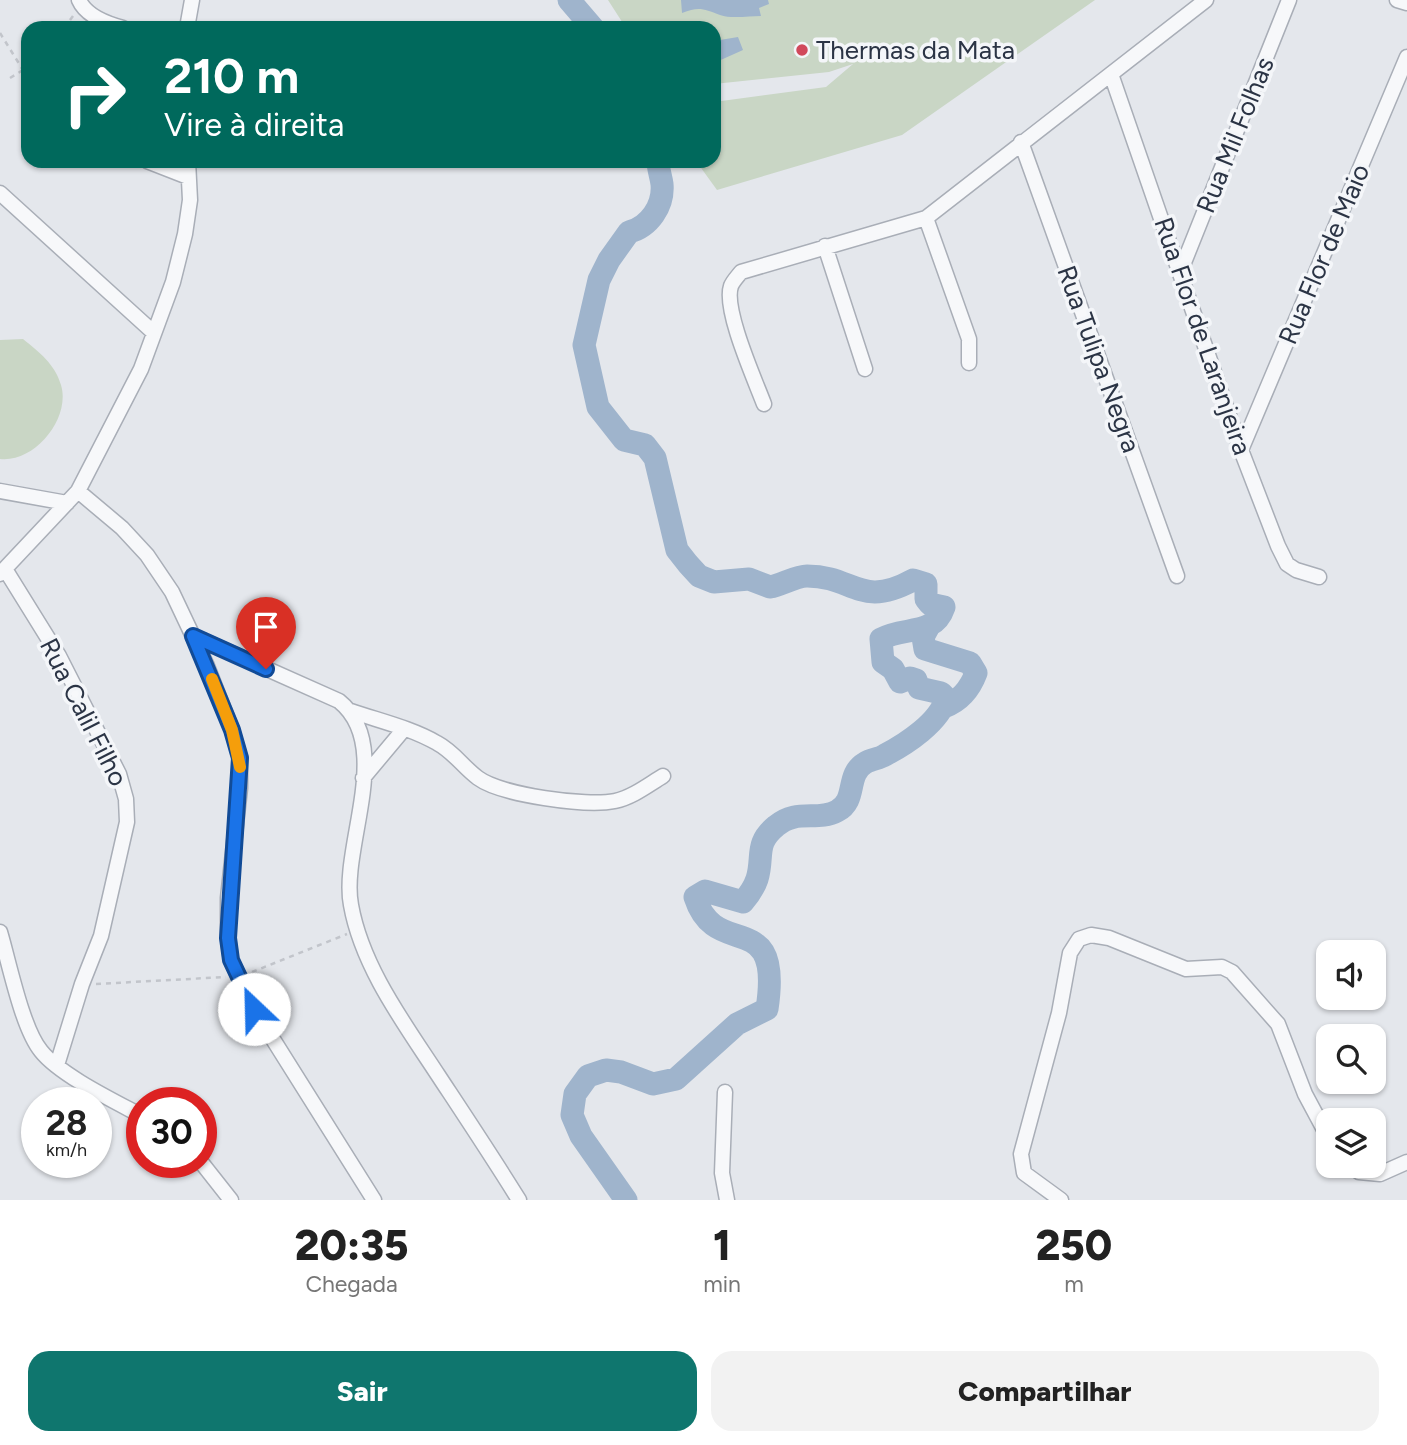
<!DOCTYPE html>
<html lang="pt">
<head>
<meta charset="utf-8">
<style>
  body { margin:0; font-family:Figtree,sans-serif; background:#f2f2f2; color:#222; height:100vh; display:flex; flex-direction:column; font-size:26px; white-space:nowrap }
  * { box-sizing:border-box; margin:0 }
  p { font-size:23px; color:#767676 }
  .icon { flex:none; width:38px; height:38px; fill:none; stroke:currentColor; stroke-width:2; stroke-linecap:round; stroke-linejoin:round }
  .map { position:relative; height:1200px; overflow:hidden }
  .drawer { display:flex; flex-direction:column; background:#fff; flex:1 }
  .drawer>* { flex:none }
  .hud { position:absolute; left:21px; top:21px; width:700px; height:147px; border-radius:21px; box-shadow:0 2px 5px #0004; background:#00695c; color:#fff; overflow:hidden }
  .fabs { position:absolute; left:1316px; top:940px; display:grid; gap:14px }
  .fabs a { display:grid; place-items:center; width:70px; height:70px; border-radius:14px; background:#fff; box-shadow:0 2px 5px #0004; font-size:35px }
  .speed { position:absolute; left:21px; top:1087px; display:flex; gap:14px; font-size:35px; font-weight:700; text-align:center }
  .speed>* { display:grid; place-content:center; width:91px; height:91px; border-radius:50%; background:#fff; box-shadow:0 2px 5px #0004; line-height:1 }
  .speed small { font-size:18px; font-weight:400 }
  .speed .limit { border:10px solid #d22; background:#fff; color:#111 }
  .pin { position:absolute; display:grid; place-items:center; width:60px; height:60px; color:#fff; margin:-72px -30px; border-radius:50% 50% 50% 0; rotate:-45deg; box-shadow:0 0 7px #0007 }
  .pin .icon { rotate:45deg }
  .me { position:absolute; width:77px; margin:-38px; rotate:336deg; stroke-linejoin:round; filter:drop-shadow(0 0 5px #0008) }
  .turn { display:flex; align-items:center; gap:24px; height:147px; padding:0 28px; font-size:32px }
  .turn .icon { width:91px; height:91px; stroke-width:2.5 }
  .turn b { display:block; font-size:49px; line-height:60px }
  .eta { display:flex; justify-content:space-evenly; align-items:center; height:119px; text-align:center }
  .eta b { font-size:42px; font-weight:800; line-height:49px }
  .primary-button { display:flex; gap:14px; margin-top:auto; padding:14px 28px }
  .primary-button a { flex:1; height:80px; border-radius:21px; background:#0f766e; color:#fff; font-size:28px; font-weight:800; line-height:80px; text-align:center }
  .primary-button a+a { background:#f2f2f2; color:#222 }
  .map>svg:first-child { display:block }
</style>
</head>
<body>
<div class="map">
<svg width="1407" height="1200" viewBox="0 0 1407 1200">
  <rect width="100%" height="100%" fill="#e4e7ec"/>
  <path fill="#c9d6c5" d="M608,0H1095L902,135L717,190L696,161H714V102L826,87L853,64L829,72L714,84V28H626Z
    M23,339C39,352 55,364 61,385C71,418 35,463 0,459V340Z"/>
  <path fill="#9fb4cc" d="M681,0H768L769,4L759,8L761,16C749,16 731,19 720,15C704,9 699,6 682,13Z
    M738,37L743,50L714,63V41Z"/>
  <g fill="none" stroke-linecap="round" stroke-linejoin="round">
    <path stroke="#9fb4cc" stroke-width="23" d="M569,0L593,28
      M929,626L923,637L925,649L970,663L976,673C970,689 960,701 944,707
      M626,1200L581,1136L572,1115L575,1094L588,1076L606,1070L621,1072L653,1084L676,1079L737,1024L767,1009C783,904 716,963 695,897L705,891L743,902C749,895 754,888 757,879C764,857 754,844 776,826C797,808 817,822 837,811C858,800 845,775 865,763C871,759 879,759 885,755C906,744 940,722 946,698L941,693L919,688L916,680L910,678L900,682L893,669L883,662L881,639C904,626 934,637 944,607L930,604L926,599V584L913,580C860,609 854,576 807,576C796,576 781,585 770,587L749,579L714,582L699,576L688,564L677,550L655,458L645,445L624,440L598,407L584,345L599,280L609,260L629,232C649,227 664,206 662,184C661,176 658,169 658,161"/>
    <g stroke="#a9aeb7" stroke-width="17">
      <path id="minor" d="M79,0C86,16 108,24 123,28
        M1397,0L1407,3
        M187,28L192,0
        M1111,74L1241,450L1278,546L1287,564L1296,570L1319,577
        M1021,142L1177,576
        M147,161L188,177
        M0,193L153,332
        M926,218L969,339V363
        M825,246L865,369
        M1181,270L1289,0
        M764,404C755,380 723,309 731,286C733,281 738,276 741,272L926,218L1206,0
        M1241,450L1407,57
        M0,491L67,503
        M78,491L122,528L147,555L172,592L207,666L232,730L240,758V788L228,898V938L231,960L254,1009L374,1200
        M5,569L59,656L119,774L126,799L127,822L101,936L82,984L57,1065
        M0,574L78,491L141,369L173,282L185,234L190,200L188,161
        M193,636L339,701C395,746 340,848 351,905C362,967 404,1023 438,1075C465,1116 493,1158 519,1200
        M351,711C380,721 411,728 437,743C454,752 463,767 478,778C501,795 587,807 615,801C633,797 648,785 663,776
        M363,778L404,729
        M0,932C9,962 22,1028 41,1051C60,1075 114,1101 142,1116
        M725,1092L722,1173L727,1200
        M201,1162L231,1200
        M1352,1166L1359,1172L1380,1174L1407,1162
        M1061,1200L1024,1173L1021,1154L1059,1013L1070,953L1079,939L1091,935L1109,938L1186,969L1222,967L1232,972L1278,1024L1305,1094L1328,1137"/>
    </g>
    <path stroke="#c2c5cb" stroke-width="2.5" stroke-dasharray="5 5" stroke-linecap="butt" d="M64,28L73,16
      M0,33L23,70
      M10,78L28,67
      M252,972L347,934
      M96,984L226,977"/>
    <use href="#minor" stroke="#f7f8fa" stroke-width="14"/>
  </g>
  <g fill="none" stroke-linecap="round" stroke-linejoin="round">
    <g stroke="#114b97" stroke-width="18">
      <path id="route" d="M254,1009L231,960L228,938L240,758L232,730L193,636L266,669"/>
    </g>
    <use href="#route" stroke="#1a73e8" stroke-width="12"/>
    <path stroke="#f59e0b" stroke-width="12" d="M212,679L232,730L240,767"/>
  </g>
  <circle fill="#d1495b" stroke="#f4f6f9" stroke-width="2.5" cx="802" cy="50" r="7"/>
  <g text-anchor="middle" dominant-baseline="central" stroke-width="7" stroke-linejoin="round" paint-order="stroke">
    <g font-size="26" fill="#2b3445" stroke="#f4f6f9" text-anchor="start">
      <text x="816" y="50">Thermas da Mata</text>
    </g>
    <g font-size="26" fill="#2b3445" stroke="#f4f6f9">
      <text transform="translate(1235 135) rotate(-68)">Rua Mil Folhas</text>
      <text transform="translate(1324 254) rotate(-67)">Rua Flor de Maio</text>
      <text transform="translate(1203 336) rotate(71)">Rua Flor de Laranjeira</text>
      <text transform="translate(1099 359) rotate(70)">Rua Tulipa Negra</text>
      <text transform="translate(84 712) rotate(63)">Rua Calil Filho</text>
    </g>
  </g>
</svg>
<div class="fabs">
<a><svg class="icon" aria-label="sound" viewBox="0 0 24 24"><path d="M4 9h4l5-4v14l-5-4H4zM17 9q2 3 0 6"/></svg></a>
<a><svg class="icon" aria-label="search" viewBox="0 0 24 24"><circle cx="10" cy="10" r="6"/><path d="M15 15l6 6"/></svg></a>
<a><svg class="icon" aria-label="layers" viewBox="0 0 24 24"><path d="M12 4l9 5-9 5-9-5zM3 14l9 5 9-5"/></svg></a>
</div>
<div class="speed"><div>28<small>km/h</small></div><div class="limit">30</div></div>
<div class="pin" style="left:266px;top:669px;background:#d93025"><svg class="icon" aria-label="arrive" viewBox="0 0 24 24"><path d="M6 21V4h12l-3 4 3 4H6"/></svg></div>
<svg class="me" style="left:254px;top:1009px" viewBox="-20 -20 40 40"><circle r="19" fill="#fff"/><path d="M0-13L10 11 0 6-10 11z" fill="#1a73e8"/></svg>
<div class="hud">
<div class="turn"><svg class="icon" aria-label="right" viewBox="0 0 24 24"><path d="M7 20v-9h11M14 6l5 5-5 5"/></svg><div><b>210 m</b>Vire à direita</div></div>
</div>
</div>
<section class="drawer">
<div class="eta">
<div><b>20:35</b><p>Chegada</p></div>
<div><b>1</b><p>min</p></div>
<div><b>250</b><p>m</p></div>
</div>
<div class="primary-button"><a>Sair</a><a>Compartilhar</a></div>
</section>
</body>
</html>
